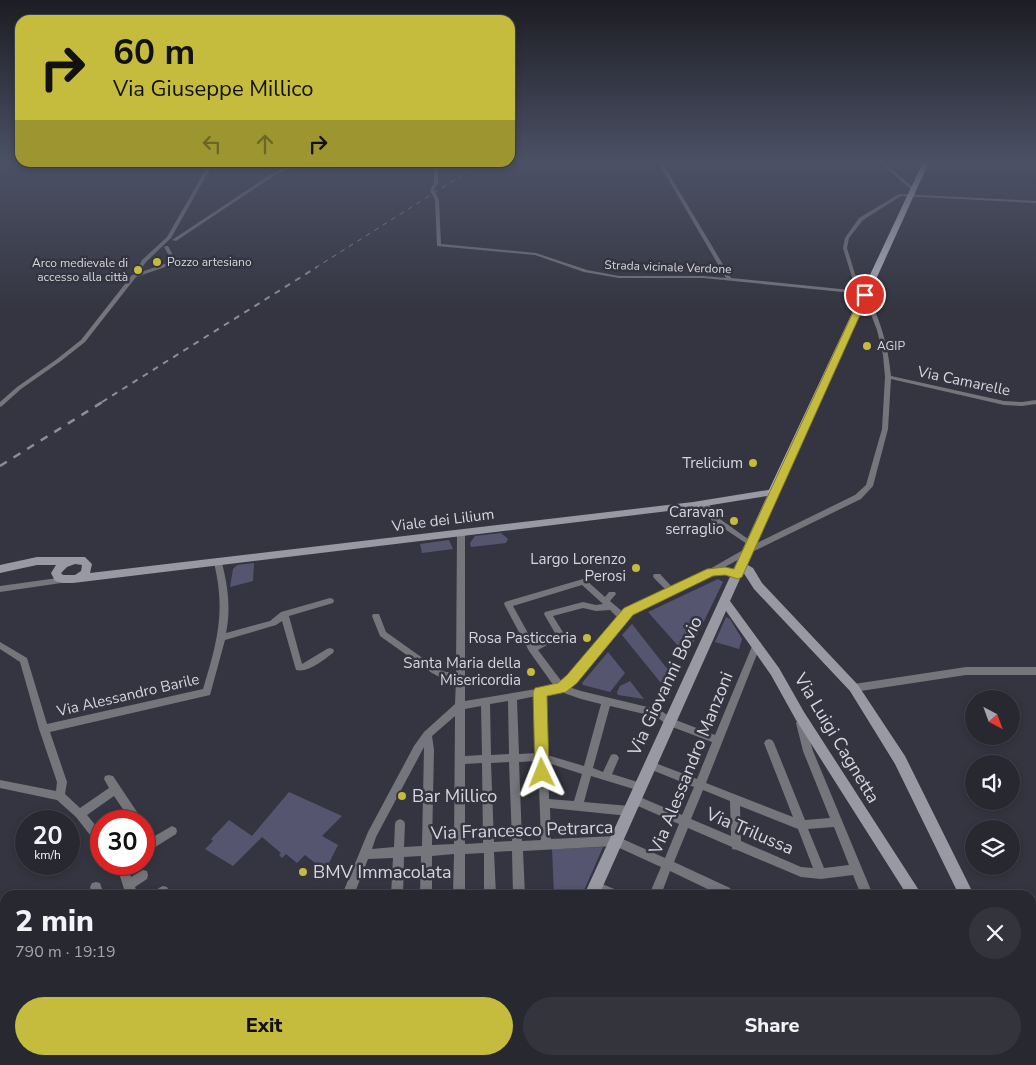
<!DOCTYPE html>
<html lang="en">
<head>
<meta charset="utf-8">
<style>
  body { margin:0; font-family:"Nunito Sans",sans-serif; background:#34343d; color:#f1f3f6; height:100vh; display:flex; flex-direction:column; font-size:19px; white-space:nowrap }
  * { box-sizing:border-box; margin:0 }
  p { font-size:16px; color:#a5a6ab }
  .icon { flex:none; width:28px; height:28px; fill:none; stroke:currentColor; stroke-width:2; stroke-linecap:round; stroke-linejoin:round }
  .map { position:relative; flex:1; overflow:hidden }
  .panel { position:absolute; left:0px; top:890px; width:1036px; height:175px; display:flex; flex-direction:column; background:#282831; border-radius:15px 15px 0 0; box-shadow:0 2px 8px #0003,0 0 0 1px #44444d }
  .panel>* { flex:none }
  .top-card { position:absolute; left:15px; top:15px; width:500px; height:152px; border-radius:15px; box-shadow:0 2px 8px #0003,0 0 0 1px #44444d; background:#c5bc3d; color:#111; overflow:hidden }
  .needle { width:32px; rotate:139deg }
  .fabs { position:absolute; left:965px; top:690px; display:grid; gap:10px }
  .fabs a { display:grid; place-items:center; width:55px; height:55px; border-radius:50%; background:#282831; box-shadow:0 2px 8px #0003,0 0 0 1px #44444d; font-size:25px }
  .speed { position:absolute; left:15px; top:810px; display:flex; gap:10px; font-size:25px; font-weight:700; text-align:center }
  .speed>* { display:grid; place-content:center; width:65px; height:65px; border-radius:50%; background:#282831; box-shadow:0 2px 8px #0003,0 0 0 1px #44444d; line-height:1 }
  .speed small { font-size:12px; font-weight:400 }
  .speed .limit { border:8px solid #d22; background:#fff; color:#111 }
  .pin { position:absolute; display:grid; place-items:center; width:42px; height:42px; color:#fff; margin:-21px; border:2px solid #fff; border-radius:50%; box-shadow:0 1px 5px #0007 }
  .me { position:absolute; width:55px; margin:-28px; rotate:358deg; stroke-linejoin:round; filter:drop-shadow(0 0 4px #0008) }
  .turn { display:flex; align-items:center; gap:18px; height:105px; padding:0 15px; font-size:22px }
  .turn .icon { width:65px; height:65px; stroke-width:2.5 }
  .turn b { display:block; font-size:35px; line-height:42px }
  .lanes { display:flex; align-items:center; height:48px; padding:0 15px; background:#0003; justify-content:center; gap:25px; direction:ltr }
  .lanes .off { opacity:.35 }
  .round { display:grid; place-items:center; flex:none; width:52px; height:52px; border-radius:26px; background:#34343d }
  .summary { display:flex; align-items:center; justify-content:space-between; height:85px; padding:0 15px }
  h1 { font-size:30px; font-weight:800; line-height:38px }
  .action { display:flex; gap:10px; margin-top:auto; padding:10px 15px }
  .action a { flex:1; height:58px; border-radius:30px; background:#c5bc3d; color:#111; font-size:20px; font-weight:800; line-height:58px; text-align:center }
  .action a+a { background:#34343d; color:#f1f3f6 }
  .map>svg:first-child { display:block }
</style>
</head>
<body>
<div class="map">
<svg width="1036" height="1065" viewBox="0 0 1036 1065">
  <rect width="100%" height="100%" fill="#353541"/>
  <path fill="#55556f" d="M501,533L508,539L506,543L471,547L470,543L475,536Z
    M449,540L453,549L422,553L420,544Z
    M254,563L253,581L230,587L233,569L237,565Z
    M718,579L723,582L687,656L648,612Z
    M726,617L730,619L742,639L739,649L715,642Z
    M632,624L676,680L669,693L622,635Z
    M608,652L625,673L610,692L583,685L582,683Z
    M630,681L644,699L618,695L617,692L620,686Z
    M289,792L342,816L322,836L338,845L325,871L305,855L297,863L286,854L282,858L279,855L281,853L262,837L233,866L205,849L213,841L211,839L229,820L252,836Z
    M603,847L582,895H554L552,849Z"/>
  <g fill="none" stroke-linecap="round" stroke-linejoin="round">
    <path fill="#75757c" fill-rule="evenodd" d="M210,162H214L171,238L146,262L143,266L144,271L170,262L171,259L164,247L166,246H168L175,259L174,264L136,277L85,342L61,361L21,389L2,406L0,407V402L17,387L57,359L81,340L132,275L140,272L139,266L142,260L167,237Z
      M297,162H303L275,175L176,241L172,240L273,173Z
      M434,162H438V183L434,190L439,200L441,244L536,253L587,270L619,276H703L726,278L658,162H662L731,278L860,291L855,287L843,248L845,238L859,218L899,194L1036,201V203L901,196L863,220L849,238L847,248L855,274L860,286L868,293L867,294C881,321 888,346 891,376L1004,401L1022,402L1036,400V404L1022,406L1004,405L891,379L888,429L873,486L861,499L752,552L723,568L741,573L742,575L741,577L738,578L725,574L712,575L632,613L575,682L569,687L581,691L660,710L673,719L715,735L753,644L754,642L757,641L760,642L761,644L706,783L793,817L764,743L766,740L769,739L772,740L774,743L805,820L830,818L803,751L796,723L798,720L801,719L804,720L813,751L873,895H861L853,875L821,879L801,877L737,850L732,849V847L688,828L674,862L730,888L733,895H720L670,871L661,895H649L661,867L615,846L523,851L525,895H513L512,851L494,852L496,895H484V853L465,854V895H453L454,854L432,856V895H420L421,856L404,857L403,895H391L393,858L368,859L354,895H342L368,832L414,746L424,732L455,704L456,679L445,680L432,673L380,636L372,616L373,614H379L386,632L438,669L446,672H456L457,532L458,530H464L465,532V701L554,686L529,651L504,604L505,602L583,579L586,580L605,597L609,592H615L616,594L610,601L623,612L626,609L666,590L654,578L653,576L654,574H660L672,587L708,570L750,546L707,517L701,503L702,501H708L713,514L755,544L855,495L866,485L882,429L885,377L883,355L877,330L863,294L703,278H619L584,272L535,255L437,246L435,200L430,190L434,183ZM582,585L603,604L596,605L583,602L545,612L544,614L555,633L534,644L513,606ZM583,608L596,611L610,610L618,618L569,676L562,682L538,650L563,636L564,634L553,616ZM561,692L581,699L601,704L584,766L547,755L545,695ZM536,696L538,753L519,754L517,700ZM508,701L509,754L491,755L490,704ZM481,706L482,755L465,756V709ZM610,706L657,717L667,725L712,742L697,779L650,761L647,762L645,765L647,768L694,787L682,815L635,795L631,797L630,800L631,803L679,824L665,858L616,836L551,839L550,808L629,816L633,814L634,811L633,808L629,806L584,802L591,776L640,791L644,790L645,787L644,784L612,774L619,758L617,755L614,754L611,755L603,772L593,768ZM455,716L454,844L432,845L434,750L432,736ZM424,747L422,846L404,847L405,824L404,821L400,819L396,821L395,824L394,847L372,849L376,837ZM538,761L541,840L522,841L519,762ZM509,762L512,841L494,842L491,763ZM482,763L483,843L465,844V764ZM548,763L582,774L574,801L549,799ZM703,790L730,801L731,836L691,819ZM740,806L798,829L813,868L801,867L741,841ZM834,827L849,865L824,868L808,829Z
      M879,162H883L914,188V190H912Z
      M218,560L222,563C228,587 231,609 226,633L270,621L281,612L330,598L333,599L334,601L333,603L289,616L302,664L327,649L330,648L333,649L334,651L333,653C323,660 309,673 296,670L282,621L276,625L225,640L210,695L50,732L67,782L65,794L80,808L109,788L104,779L105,776L109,775L113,776L141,818L142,821H131L114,796L87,815L101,832V845L97,844L76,817L57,800L0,788V780L56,791L57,782L39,729L20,662L0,649V642L27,658L47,724L203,689C217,642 226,612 214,563Z
      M65,577L68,578L69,580L68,582L0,592V586Z
      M966,667H1036V675H966L854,692L851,691L849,688L851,685L854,684Z
      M144,826L148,828L153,837L172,826L176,828L177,831L176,834L144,854Z
      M116,864H126L131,877L143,870L147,871L148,875L147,879L135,887L138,895H126Z
      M595,881L619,891L621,895H603L591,890L589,886L591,882Z
      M96,882L100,883L104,895H92L90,887L92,883Z
      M163,886L167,887L169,891L167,895H153C156,890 158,888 163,886Z
      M1031,903H1036V915H1031Z
      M13,1060H25L23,1065H11Z
      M33,1060H45V1065H33Z
      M69,1060H81L80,1065H68Z
      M116,1060H128L127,1065H115Z
      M172,1060H184L182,1065H170Z
      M242,1060H255L257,1065H244Z
      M349,1060H379L376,1065H348Z
      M701,1060H713L714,1065H702Z
      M829,1060H857L854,1065H828Z
      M864,1060H876L878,1065H866Z
      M928,1060H941L942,1064V1065H930Z"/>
    <path fill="#9899a2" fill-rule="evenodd" d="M774,489L779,492L746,564L753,568L762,583L858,685L905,756L974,895H959L895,764L850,691L754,589L743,572L730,601L779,668L804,712L922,895H907L796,720L771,675L726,611L599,895H584L767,496L693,508L73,583H63L55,581L51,573L56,565H37L0,573V565L37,557H85L92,564L90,573L693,502ZM75,564L82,565L81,571L75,575H63L61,573L67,567Z
      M5,1014V1032L0,1034V1016Z
      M1031,1040L1036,1042V1065H1030L1028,1060H1031Z
      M322,1060H338L340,1065H322Z
      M503,1060H520L518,1065H500Z
      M1005,1060H1021L1023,1065H1005Z"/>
    <path fill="#b3b4c0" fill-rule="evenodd" d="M923,162H929L780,492L774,496L770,495L768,492Z"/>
    <path stroke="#8c8d96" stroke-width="1" stroke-dasharray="5 5" stroke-linecap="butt" d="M315,268L483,162"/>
    <path stroke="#8c8d96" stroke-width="2" stroke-dasharray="6 6" stroke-linecap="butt" d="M102,402L317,267"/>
    <path stroke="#8c8d96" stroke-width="2.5" stroke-dasharray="8 8" stroke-linecap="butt" d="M0,466L104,401"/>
  </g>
  <linearGradient id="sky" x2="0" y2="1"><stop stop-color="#1d1d24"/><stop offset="0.52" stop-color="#4b5165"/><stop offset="1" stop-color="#4b5165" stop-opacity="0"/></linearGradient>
  <rect width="1036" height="311" fill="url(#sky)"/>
  <path fill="#c5bc3d" stroke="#807a28" d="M865,292L869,295L742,577L738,579L725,575L713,576L633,615L577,683L566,692L547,696L549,773L547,777L542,779L537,777L535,773L533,692L535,688L558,683L567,675L624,608L707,569L725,567L734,569L861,295Z"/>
  <g fill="#c5bc3d" stroke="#353541" stroke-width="2">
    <circle cx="157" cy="262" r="5"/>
    <circle cx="138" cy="270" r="5"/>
    <circle cx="867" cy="346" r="5"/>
    <circle cx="753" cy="463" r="5"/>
    <circle cx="734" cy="521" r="5"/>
    <circle cx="636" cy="568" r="5"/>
    <circle cx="587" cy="638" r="5"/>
    <circle cx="531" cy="672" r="5"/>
    <circle cx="402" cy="796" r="5"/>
    <circle cx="303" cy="872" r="5"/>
  </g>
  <g text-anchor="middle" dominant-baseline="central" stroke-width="5" stroke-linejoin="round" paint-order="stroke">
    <g font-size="12" fill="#d5d6dd" stroke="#353541" text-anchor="start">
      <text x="167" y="262">Pozzo artesiano</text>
      <text x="128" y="263" text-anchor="end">Arco medievale di<tspan x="128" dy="14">accesso alla città</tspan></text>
      <text x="877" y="346">AGIP</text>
    </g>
    <g font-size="12" fill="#d5d6dd" stroke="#353541">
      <text transform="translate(668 267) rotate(2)">Strada vicinale Verdone</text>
    </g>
    <g font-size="15" fill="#d5d6dd" stroke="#353541">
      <text transform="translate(964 381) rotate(12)">Via Camarelle</text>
      <text transform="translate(443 520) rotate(-7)">Viale dei Lilium</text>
      <text transform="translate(128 695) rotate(-13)">Via Alessandro Barile</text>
    </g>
    <g font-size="15" fill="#d5d6dd" stroke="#353541" text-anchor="end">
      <text x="743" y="463">Trelicium</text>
      <text x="724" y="512">Caravan<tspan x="724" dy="17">serraglio</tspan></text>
      <text x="626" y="559">Largo Lorenzo<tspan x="626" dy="17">Perosi</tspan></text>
      <text x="577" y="638">Rosa Pasticceria</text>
      <text x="521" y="663">Santa Maria della<tspan x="521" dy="17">Misericordia</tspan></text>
    </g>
    <g font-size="18" fill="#d5d6dd" stroke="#353541">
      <text transform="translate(665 686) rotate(-65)">Via Giovanni Bovio</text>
      <text transform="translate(837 738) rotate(59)">Via Luigi Cagnetta</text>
      <text transform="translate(691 763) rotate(-68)">Via Alessandro Manzoni</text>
      <text transform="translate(522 830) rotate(-2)">Via Francesco Petrarca</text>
      <text transform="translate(750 831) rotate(23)">Via Trilussa</text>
    </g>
    <g font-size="18" fill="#d5d6dd" stroke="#353541" text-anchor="start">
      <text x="412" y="796">Bar Millico</text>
      <text x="313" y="872">BMV Immacolata</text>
    </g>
  </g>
</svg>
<div class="fabs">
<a><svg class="needle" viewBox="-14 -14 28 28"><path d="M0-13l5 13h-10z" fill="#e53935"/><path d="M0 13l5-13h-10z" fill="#a5a6ab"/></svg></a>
<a><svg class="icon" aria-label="sound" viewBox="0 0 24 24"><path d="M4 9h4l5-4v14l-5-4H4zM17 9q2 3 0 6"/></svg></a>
<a><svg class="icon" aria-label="layers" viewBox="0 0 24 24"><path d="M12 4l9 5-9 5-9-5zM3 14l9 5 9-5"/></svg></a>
</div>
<div class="speed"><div>20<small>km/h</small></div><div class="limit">30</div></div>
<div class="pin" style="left:865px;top:295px;background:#d93025"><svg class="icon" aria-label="arrive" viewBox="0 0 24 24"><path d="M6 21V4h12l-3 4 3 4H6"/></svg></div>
<svg class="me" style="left:542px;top:773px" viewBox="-20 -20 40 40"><path d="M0-17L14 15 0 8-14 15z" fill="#c5bc3d" stroke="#fff" stroke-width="4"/></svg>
<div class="top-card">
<div class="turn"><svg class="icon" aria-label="right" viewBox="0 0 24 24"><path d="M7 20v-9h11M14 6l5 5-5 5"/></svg><div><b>60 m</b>Via Giuseppe Millico</div></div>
<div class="lanes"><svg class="icon off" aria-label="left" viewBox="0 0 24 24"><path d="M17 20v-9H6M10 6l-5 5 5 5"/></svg><svg class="icon off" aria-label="ahead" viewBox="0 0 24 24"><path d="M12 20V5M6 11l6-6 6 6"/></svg><svg class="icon" aria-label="right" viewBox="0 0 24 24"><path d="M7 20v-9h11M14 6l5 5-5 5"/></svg></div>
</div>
<section class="panel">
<div class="summary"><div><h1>2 min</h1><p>790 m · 19:19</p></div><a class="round"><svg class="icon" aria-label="close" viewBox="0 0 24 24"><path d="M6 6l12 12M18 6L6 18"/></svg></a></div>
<div class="action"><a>Exit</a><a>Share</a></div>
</section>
</div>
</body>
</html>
